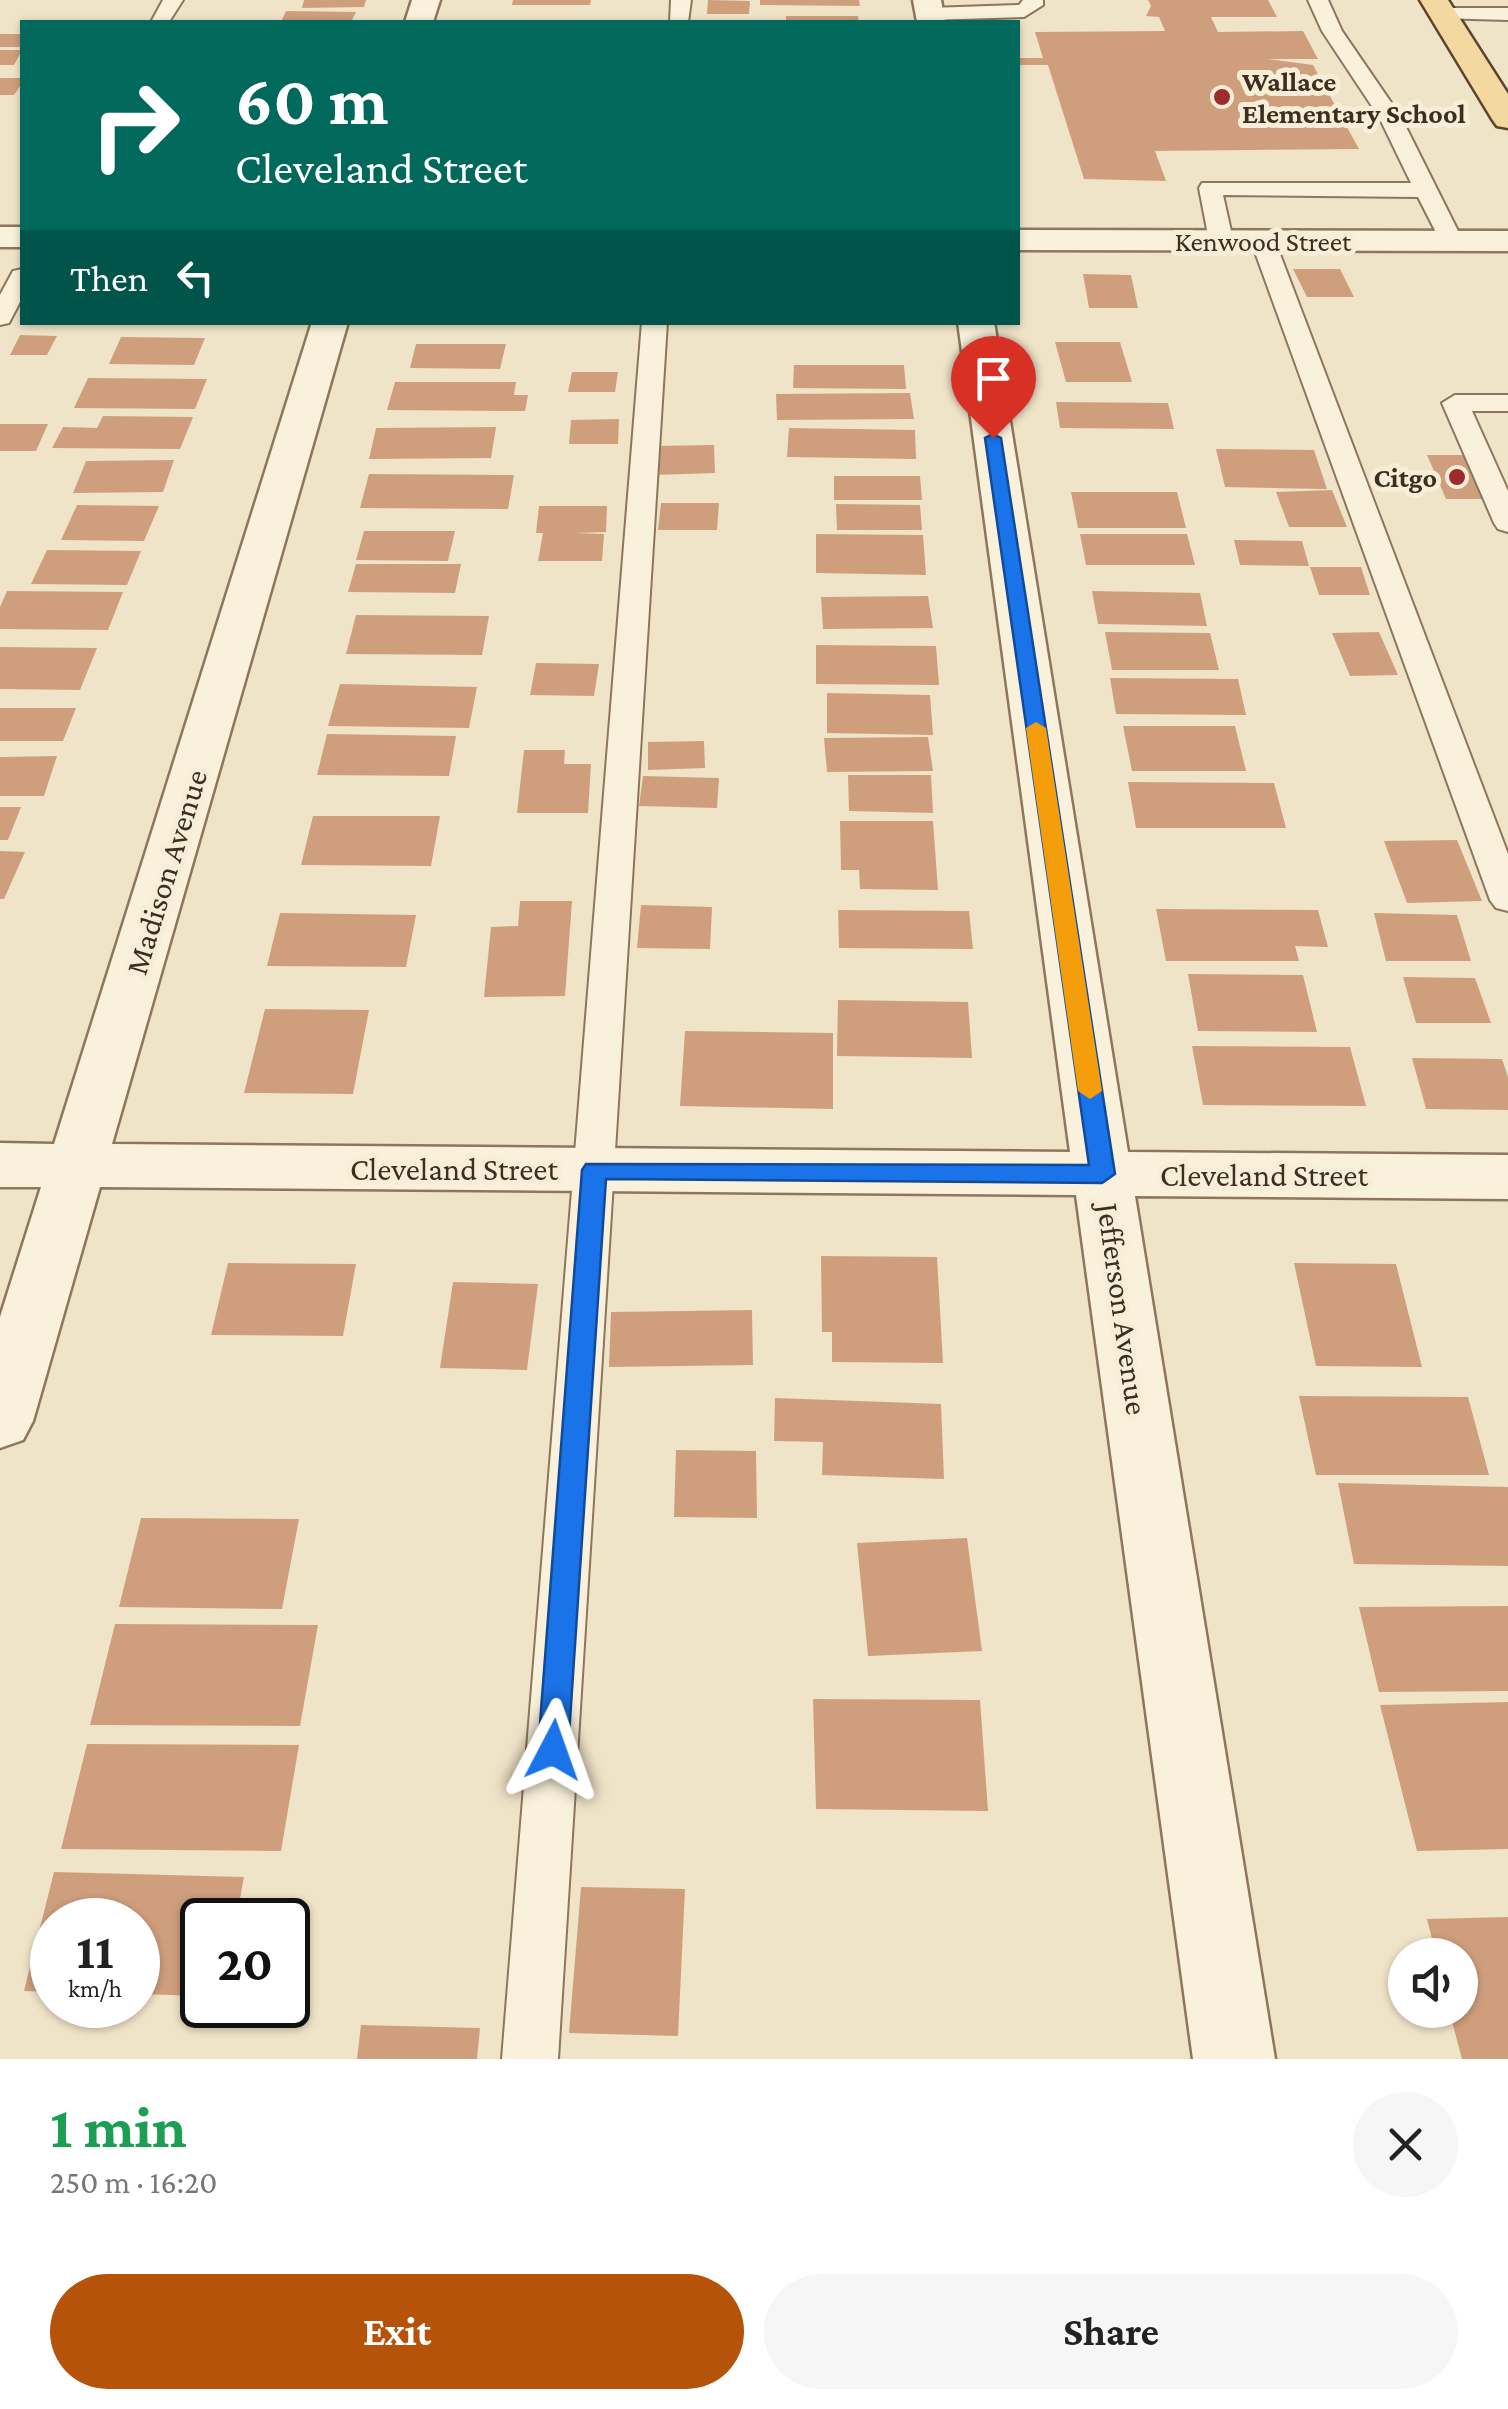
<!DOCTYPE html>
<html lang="en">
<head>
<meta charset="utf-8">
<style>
  body { margin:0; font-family:"Crimson Pro",serif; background:#f6f6f6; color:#222; height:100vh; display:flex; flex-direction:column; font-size:38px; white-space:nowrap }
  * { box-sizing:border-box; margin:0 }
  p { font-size:32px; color:#767676 }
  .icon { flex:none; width:55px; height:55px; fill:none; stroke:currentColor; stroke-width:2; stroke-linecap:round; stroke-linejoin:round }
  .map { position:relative; height:2059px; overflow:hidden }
  .sheet { display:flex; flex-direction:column; background:#fff; flex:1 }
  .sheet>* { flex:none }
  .banner { position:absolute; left:20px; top:20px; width:1000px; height:305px; border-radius:0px; box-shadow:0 2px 8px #0004; background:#00695c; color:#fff; overflow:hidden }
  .tools { position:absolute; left:1388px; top:1938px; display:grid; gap:20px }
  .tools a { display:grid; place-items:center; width:90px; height:90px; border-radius:50%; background:#fff; box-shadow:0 2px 8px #0004; font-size:50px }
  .speed { position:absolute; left:30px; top:1898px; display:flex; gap:20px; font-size:50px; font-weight:700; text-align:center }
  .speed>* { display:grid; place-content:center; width:130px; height:130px; border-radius:50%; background:#fff; box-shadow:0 2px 8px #0004; line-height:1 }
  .speed small { font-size:25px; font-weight:400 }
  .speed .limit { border:5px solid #111; border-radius:15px; background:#fff; color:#111 }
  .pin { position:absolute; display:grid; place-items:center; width:85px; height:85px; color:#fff; margin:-102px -42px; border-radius:50% 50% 50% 0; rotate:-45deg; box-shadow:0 0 10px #0007 }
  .pin .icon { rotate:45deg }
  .me { position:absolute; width:110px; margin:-55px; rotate:4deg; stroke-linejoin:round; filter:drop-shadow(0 0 8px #0008) }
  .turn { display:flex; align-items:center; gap:35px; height:210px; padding:0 50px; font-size:45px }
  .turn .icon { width:130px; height:130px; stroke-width:2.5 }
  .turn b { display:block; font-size:70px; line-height:85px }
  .then { display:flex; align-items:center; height:95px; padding:0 50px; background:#0003; gap:20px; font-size:38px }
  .round { display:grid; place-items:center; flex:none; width:105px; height:105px; border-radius:52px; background:#f6f6f6 }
  .overview { display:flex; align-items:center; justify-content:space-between; height:170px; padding:0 50px }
  h1 { font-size:60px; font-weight:700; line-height:75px; color:#1e9e55 }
  .action { display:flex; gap:20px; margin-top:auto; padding:20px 50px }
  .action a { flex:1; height:115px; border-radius:60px; background:#b45309; color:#fff; font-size:40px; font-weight:700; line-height:115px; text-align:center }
  .action a+a { background:#f6f6f6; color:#222 }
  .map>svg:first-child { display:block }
</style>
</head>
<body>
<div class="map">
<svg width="1508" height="2059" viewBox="0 0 1508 2059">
  <rect width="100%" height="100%" fill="#f0e4c8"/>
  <path fill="#cf9f7d" d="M304,0H366L364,7L302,8Z
    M513,0H591L590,5H512Z
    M708,0L750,1L749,14H707Z
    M760,0H859L860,6L760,5Z
    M1148,0H1268L1277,17H1211L1218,32L1303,31L1318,59H1268L1313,65L1359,149L1155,151L1166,181L1084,179L1048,65H1020L1019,58H1043L1035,32L1165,31L1159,17L1146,16L1151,6Z
    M286,11L356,12L351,22H281Z
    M786,16H858L859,22H786Z
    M0,34H22V47H0Z
    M0,50H22L14,65H0Z
    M0,78H22V83L14,95H0Z
    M1293,269H1340L1354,297H1307Z
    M1083,274L1131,275L1138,308H1089Z
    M20,335L57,336L47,355H10Z
    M121,337L205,338L194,365L109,364Z
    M1055,342H1120L1132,382H1066Z
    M416,344H506L500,369L410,368Z
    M794,365H904L906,389L793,388Z
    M572,372H618L615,392H568Z
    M88,378L207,379L195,409L74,408Z
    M395,382H516L514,395H528L525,411L387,410Z
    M910,393L914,419L777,420L776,394Z
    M1056,402L1168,403L1174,429L1060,428Z
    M103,416L193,417L180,449L52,448L63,427L97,428Z
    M619,419L618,444H569L571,420Z
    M0,424H48L36,451H0Z
    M496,427L491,458L369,459L376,428Z
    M789,428L915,430L916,459L787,457Z
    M714,445L715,473L654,475V446Z
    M1216,449L1314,450L1327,489L1225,487Z
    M1427,455H1468L1488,499H1446Z
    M174,460L163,492L73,493L86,461Z
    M369,474L514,475L508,509L360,508Z
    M834,476H920L922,500H834Z
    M1332,490L1347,527H1289L1276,492Z
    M1071,492H1177L1186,528H1078Z
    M661,503H719L717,530H658Z
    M836,504L920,505L922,530H837Z
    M77,505L159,506L144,541L61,540Z
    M539,506H607L606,532L575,533L604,534L602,561H538L543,533H536Z
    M364,531H455L448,561L356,560Z
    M816,534L923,535L926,575L816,573Z
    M1080,534H1187L1195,565H1086Z
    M1234,540L1302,541L1309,566L1240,565Z
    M47,550L141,551L127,585L31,584Z
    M356,564H461L455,593L348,592Z
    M1310,567H1361L1370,595H1319Z
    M7,591L123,592L108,630L0,629V607Z
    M1092,591L1200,593L1207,626L1098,624Z
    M928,596L933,628L823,629L821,597Z
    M356,615L489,616L482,655L346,654Z
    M1105,632L1210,633L1219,670H1112Z
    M1379,632L1398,675L1350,676L1332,633Z
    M816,645L936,646L939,685L816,684Z
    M0,647L97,648L80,690L0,689Z
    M536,663L599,664L594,696L530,695Z
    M1110,678L1238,679L1246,715L1116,714Z
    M340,684L477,687L469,728L328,726Z
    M827,693L930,695L933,735L827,733Z
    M0,708H76L63,741H0Z
    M1123,726H1235L1246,771H1132Z
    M327,734L456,736L449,776L317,775Z
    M928,737L933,771L827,772L824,738Z
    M704,741L705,768L648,770V742Z
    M524,750H565L564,764H591L588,813H517Z
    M57,756L44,796H0V757Z
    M848,775H931L933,813L849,811Z
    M643,776L719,778L717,808L639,806Z
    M1128,782L1274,783L1286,828H1136Z
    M0,807H21L8,840H0Z
    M313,816H440L431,866L301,865Z
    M840,821H933L938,890L860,889L859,870H841Z
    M1457,840L1482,901L1407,903L1384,841Z
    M0,851L25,852L4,899H0Z
    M520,901H572L565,996L484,997L491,927L518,926Z
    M641,905L712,907L710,949L637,948Z
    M1156,909L1318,910L1328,947L1295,946L1299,961H1166Z
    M838,910L969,911L973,949L839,948Z
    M280,913L416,915L406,967L267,966Z
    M1374,913L1457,915L1471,961H1386Z
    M1188,974L1303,975L1317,1032L1198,1031Z
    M1403,977L1475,978L1491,1023H1416Z
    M838,1000L968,1002L972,1058L837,1056Z
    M265,1009L369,1010L353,1094L244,1093Z
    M685,1031L833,1033V1109L680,1106Z
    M1192,1046L1350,1047L1366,1106L1203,1105Z
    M1412,1058L1502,1059L1508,1077V1110L1426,1109Z
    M821,1256L937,1257L943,1363L832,1362V1332H822Z
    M228,1263L356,1264L343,1336L211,1335Z
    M1294,1263L1396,1264L1422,1367L1316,1366Z
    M453,1282L538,1284L527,1370L440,1368Z
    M752,1310L753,1365L609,1367L611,1312Z
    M1299,1396L1468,1397L1489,1475H1316Z
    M775,1398L941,1404L944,1479L822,1475L823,1442L774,1441Z
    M676,1450L756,1451L757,1518L674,1517Z
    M1338,1483L1508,1487V1566L1354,1564Z
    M141,1518L299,1519L282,1609L119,1607Z
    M967,1538L982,1651L868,1656L857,1543Z
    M1508,1606V1691L1379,1692L1359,1607Z
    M115,1624L318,1625L300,1726L90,1725Z
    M813,1699L980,1700L988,1811L816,1809Z
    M1508,1702V1849L1417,1851L1380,1705Z
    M87,1744L299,1745L281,1851L61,1849Z
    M54,1872L244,1877L236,1920H202V1996L138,1994V1920H52V1992L24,1991Z
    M581,1887L685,1889L678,2036L569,2033Z
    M1508,1917V2059H1462L1449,2010H1460V1955H1436L1427,1919Z
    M361,2025L480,2028L477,2059H357Z"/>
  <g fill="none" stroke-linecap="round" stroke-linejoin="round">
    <g stroke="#8d765c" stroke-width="4">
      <path id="service" d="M163,0H183L169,22H151Z
        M671,0H691L688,22H670Z
        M1023,0H1043V5L1024,17L929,20L919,14L929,8L1019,5Z
        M1308,0H1328L1342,31L1401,117L1463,241L1459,246H1443L1418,197L1223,195L1233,240L1221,247L1209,240L1199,188L1202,183H1411L1379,117L1322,31Z
        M1443,8H1508V20L1436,18L1433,14Z
        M1263,234L1275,241L1508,854V911L1496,908L1490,900L1251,241Z
        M22,269V298L9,323L0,325V295L13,271Z
        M642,322H667L558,2059H502Z
        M1455,395H1508V411H1472L1508,491V532L1498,529L1494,523L1442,403Z"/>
    </g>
    <g stroke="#8d765c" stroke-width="5">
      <path id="minor" d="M412,0H440L433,22H405Z
        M913,0H941L945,22H917Z
        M0,227H22V247H0Z
        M1018,230L1508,231V251L1018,250Z
        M312,322H348L112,1144L1070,1152L958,322H994L1128,1152L1508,1155V1199L1135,1196L1275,2059H1193L1076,1195L100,1187L33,1421L23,1440L0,1448V1317L41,1187H0V1143L54,1144Z"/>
    </g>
    <g stroke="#5b4430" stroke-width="5">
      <path id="primary" d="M1420,0H1448L1508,94V128L1497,126L1492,119Z"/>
    </g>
    <use href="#service" fill="#faf1dc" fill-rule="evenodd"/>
    <use href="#minor" fill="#faf1dc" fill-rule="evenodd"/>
    <use href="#primary" fill="#f3d9a0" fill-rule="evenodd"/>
  </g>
  <path fill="#1a73e8" stroke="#114b97" stroke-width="2.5" d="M993,434L1001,438L1115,1174L1102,1183L606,1179L568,1750L564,1760L553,1764L542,1760L538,1750L582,1170L586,1164L1089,1165L985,438Z"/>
  <path fill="#f59e0b" d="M1036,722L1046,728L1102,1091L1090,1099L1078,1091L1026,728Z"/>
  <g fill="#9e2a2b" stroke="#f7eed8" stroke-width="4">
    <circle cx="1222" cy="97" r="10"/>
    <circle cx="1457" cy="477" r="10"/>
  </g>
  <g text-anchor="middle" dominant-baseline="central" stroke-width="10" stroke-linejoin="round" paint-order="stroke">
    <g font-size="28" font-weight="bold" fill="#3d2e20" stroke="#f7eed8" text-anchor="start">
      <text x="1242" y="81">Wallace<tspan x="1242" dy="32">Elementary School</tspan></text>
      <text x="1437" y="477" text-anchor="end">Citgo</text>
    </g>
    <g font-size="28" fill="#3d2e20" stroke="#f7eed8">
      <text x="1263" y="241">Kenwood Street</text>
    </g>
    <g font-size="32" fill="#3d2e20" stroke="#f7eed8">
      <text transform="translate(166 872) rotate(-73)">Madison Avenue</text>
      <text x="454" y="1169">Cleveland Street</text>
      <text x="1264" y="1175">Cleveland Street</text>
      <text transform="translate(1123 1309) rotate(82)">Jefferson Avenue</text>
    </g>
  </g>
</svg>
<div class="tools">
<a><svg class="icon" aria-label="sound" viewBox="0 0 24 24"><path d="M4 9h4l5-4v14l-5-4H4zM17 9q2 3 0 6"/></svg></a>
</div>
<div class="speed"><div>11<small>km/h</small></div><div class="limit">20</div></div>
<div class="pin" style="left:993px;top:438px;background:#d93025"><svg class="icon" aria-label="arrive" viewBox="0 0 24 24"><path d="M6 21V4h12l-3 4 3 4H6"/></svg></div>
<svg class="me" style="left:553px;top:1750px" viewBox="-20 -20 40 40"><path d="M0-17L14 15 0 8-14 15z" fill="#1a73e8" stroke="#fff" stroke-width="4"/></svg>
<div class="banner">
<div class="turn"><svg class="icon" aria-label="right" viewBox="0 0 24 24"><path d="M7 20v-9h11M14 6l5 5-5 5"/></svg><div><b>60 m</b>Cleveland Street</div></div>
<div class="then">Then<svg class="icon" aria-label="left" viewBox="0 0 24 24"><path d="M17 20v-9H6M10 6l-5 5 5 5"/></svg></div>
</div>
</div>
<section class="sheet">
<div class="overview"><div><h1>1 min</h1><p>250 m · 16:20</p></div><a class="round"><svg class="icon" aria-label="close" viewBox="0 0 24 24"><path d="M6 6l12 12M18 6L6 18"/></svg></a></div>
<div class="action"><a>Exit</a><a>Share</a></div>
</section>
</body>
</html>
